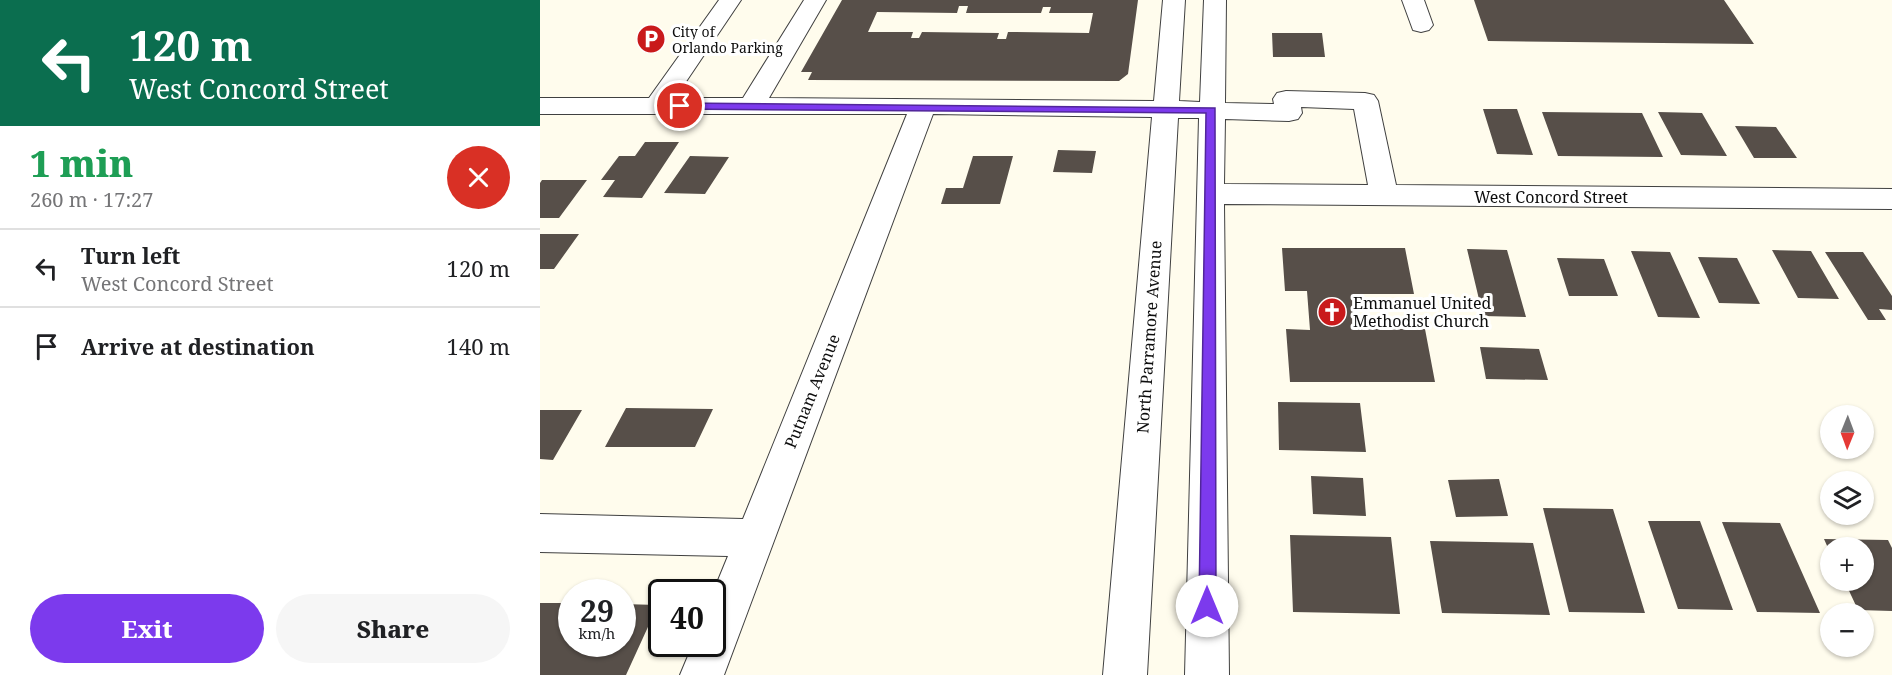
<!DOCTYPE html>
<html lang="en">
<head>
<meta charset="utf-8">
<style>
  body { margin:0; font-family:"Noto Serif",serif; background:#f6f6f6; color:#202124; height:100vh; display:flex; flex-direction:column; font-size:22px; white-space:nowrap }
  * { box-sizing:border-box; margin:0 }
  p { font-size:20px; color:#757577 }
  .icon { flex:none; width:33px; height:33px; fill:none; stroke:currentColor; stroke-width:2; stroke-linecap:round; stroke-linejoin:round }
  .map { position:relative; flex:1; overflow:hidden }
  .panel { display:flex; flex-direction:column; background:#fff; width:540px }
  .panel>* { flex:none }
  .banner { background:#0b6e4f; color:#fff; overflow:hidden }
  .needle { width:39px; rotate:181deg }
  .controls { position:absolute; left:1280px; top:405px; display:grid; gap:12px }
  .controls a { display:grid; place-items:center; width:54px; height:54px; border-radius:50%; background:#fff; box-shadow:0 2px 4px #0004; font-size:30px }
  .speed { position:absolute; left:18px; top:579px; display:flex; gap:12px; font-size:30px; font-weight:700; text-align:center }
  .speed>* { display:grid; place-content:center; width:78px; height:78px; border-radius:50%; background:#fff; box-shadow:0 2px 4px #0004; line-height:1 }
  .speed small { font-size:15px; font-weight:400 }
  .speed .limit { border:3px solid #111; border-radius:9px; background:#fff; color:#111 }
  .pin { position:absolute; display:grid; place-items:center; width:51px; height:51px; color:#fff; margin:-26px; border:3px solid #fff; border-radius:50%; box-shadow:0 2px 6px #0007 }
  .me { position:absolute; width:66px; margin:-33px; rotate:0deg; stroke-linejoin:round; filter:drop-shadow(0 0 4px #0008) }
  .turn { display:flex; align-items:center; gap:21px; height:126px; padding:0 30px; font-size:27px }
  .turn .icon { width:78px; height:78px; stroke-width:2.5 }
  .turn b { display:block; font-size:42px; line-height:51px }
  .round { display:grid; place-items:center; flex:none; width:63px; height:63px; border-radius:32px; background:#f6f6f6 }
  .headline { display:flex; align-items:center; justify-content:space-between; height:102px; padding:0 30px }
  h1 { font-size:36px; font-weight:800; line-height:45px; color:#1e9e55 }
  .button { display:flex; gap:12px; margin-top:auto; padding:12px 30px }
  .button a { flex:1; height:69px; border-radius:36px; background:#7c3aed; color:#fff; font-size:24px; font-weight:800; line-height:69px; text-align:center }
  .button a+a { background:#f6f6f6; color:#202124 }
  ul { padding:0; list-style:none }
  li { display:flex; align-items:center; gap:18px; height:78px; padding:0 30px; border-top:2px solid #e0e0e0 }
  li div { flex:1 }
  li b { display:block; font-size:22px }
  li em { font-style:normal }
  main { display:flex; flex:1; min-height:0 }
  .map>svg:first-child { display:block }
</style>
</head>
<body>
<main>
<section class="panel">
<div class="banner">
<div class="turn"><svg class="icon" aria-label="left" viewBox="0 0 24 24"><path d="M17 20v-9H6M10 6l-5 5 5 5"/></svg><div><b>120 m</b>West Concord Street</div></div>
</div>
<div class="headline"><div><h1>1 min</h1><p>260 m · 17:27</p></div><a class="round" style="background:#d93025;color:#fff"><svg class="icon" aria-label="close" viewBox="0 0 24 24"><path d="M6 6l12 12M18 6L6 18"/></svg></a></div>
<ul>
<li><svg class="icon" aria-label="left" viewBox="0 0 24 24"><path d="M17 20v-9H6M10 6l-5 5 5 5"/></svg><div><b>Turn left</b><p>West Concord Street</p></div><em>120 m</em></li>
<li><svg class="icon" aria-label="arrive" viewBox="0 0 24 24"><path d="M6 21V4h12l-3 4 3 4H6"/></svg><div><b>Arrive at destination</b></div><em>140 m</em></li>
</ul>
<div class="button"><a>Exit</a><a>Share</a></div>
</section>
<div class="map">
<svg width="1352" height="675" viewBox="0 0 1352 675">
  <rect width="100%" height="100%" fill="#fffced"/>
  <path fill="#574f49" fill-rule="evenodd" d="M302,0H598L588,74L579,81L268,80L272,72H261ZM419,6H428L426,13H501L503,7H511L509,13H553L549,33L468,32L466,39H457L459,33L382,32L379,38H371L373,32H328L337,12L417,13Z
    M934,0H1184L1214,44L948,41Z
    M732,33H782L785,57H733Z
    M943,109H977L993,155L957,154Z
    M1002,112L1102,113L1123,157L1018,156Z
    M1118,112L1162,113L1187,156L1141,155Z
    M1195,126L1236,127L1257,158H1214Z
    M105,142H139L102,198L63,197L75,180H61L79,156H95Z
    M518,150L556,151L552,173L513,172Z
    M150,156L189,157L165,194L124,193Z
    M433,156H473L460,204H401L406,188H423Z
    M2,180H47L19,218H0V183Z
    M0,234H39L14,269H0Z
    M742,248H865L874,294H813L817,329H885L895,382H750L746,329L770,330L767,291H745Z
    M927,249L967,250L986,317L943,316Z
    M1232,250L1271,251L1299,299L1258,298Z
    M1091,251L1130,252L1160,318L1118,317Z
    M1285,252H1323L1352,296V310L1339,309L1346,320H1328Z
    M1158,257L1197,258L1220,304L1179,303Z
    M1017,258L1064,259L1078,296H1029Z
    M940,347L999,349L1008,380L946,379Z
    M738,402L820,403L826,452L739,450Z
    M86,408L173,409L155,447H65Z
    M0,410H42L13,460L0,459Z
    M771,476L823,478L826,516L773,514Z
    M959,479L968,516L916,517L908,480Z
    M1003,508L1073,509L1105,613L1029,612Z
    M1108,521H1160L1193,610L1138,609Z
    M1182,522L1240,523L1280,613L1217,612Z
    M750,535L851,537L860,614L753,612Z
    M1284,539L1348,540L1352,548V611L1318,610L1304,580H1323V548H1288Z
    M890,541L993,543L1010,615L902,613Z
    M0,603H32V644H82V604L118,605L86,675H0Z"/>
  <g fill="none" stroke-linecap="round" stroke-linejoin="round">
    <g stroke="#404040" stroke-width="2">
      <path id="minor" d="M179,0H201L135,98H203L264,0H286L229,98L614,101L623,0H645L639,101L660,102L664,0H686L685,103L734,104L733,99L737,93L746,91L825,93L834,95L838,101L856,185L1352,189V209L684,204L689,675H645L659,118H638L607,675H563L612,117L393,114L184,675H140L153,644H172V595L188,556L0,552V514L203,519L367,114H0V98H109ZM761,107L814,109L828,185L684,184L685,119L749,121L758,119L762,113Z
        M862,0H884L893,25L889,30L881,32L873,30Z"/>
    </g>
    <use href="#minor" fill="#fff" fill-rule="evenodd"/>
  </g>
  <path fill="#7c3aed" stroke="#51269a" stroke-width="1.5" d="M140,103L675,108L676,606L673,612L667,614L661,612L659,606L666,113L136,109L134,106Z"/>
  <defs>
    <g id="parking-disc" transform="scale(1.5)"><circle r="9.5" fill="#c91a1b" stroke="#fff"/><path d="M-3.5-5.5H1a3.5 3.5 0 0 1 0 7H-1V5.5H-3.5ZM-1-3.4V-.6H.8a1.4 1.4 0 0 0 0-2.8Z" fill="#fff"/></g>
    <g id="church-disc" transform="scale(1.5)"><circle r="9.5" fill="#c91a1b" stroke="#fff"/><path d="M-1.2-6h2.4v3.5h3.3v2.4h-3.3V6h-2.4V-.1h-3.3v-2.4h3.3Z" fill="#fff"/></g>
  </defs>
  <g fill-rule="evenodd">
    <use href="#parking-disc" x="111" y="39"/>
    <use href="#church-disc" x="792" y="312"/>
  </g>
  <g text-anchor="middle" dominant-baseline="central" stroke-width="6" stroke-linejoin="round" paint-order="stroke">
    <g font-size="14" fill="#0d0d0d" stroke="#fff" text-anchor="start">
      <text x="132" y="31">City of<tspan x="132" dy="16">Orlando Parking</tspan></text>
    </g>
    <g font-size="16" fill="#0d0d0d" stroke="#fff">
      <text x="1011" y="197">West Concord Street</text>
      <text transform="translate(609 337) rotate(-86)">North Parramore Avenue</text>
      <text transform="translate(272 391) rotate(-68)">Putnam Avenue</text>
    </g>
    <g font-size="16" fill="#0d0d0d" stroke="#fff" text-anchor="start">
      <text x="813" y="303">Emmanuel United<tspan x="813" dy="18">Methodist Church</tspan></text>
    </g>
  </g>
</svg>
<div class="controls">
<a><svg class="needle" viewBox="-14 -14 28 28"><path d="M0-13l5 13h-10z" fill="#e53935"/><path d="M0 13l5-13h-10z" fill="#757577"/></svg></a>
<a><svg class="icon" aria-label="layers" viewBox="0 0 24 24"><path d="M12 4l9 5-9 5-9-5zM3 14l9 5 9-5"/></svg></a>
<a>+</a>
<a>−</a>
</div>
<div class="speed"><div>29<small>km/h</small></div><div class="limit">40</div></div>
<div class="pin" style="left:140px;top:106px;background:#d93025"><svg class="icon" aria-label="arrive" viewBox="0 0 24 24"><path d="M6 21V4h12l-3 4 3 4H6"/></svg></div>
<svg class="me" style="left:667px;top:606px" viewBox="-20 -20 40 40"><circle r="19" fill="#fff"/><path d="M0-13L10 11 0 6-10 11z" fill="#7c3aed"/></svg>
</div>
</main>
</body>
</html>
